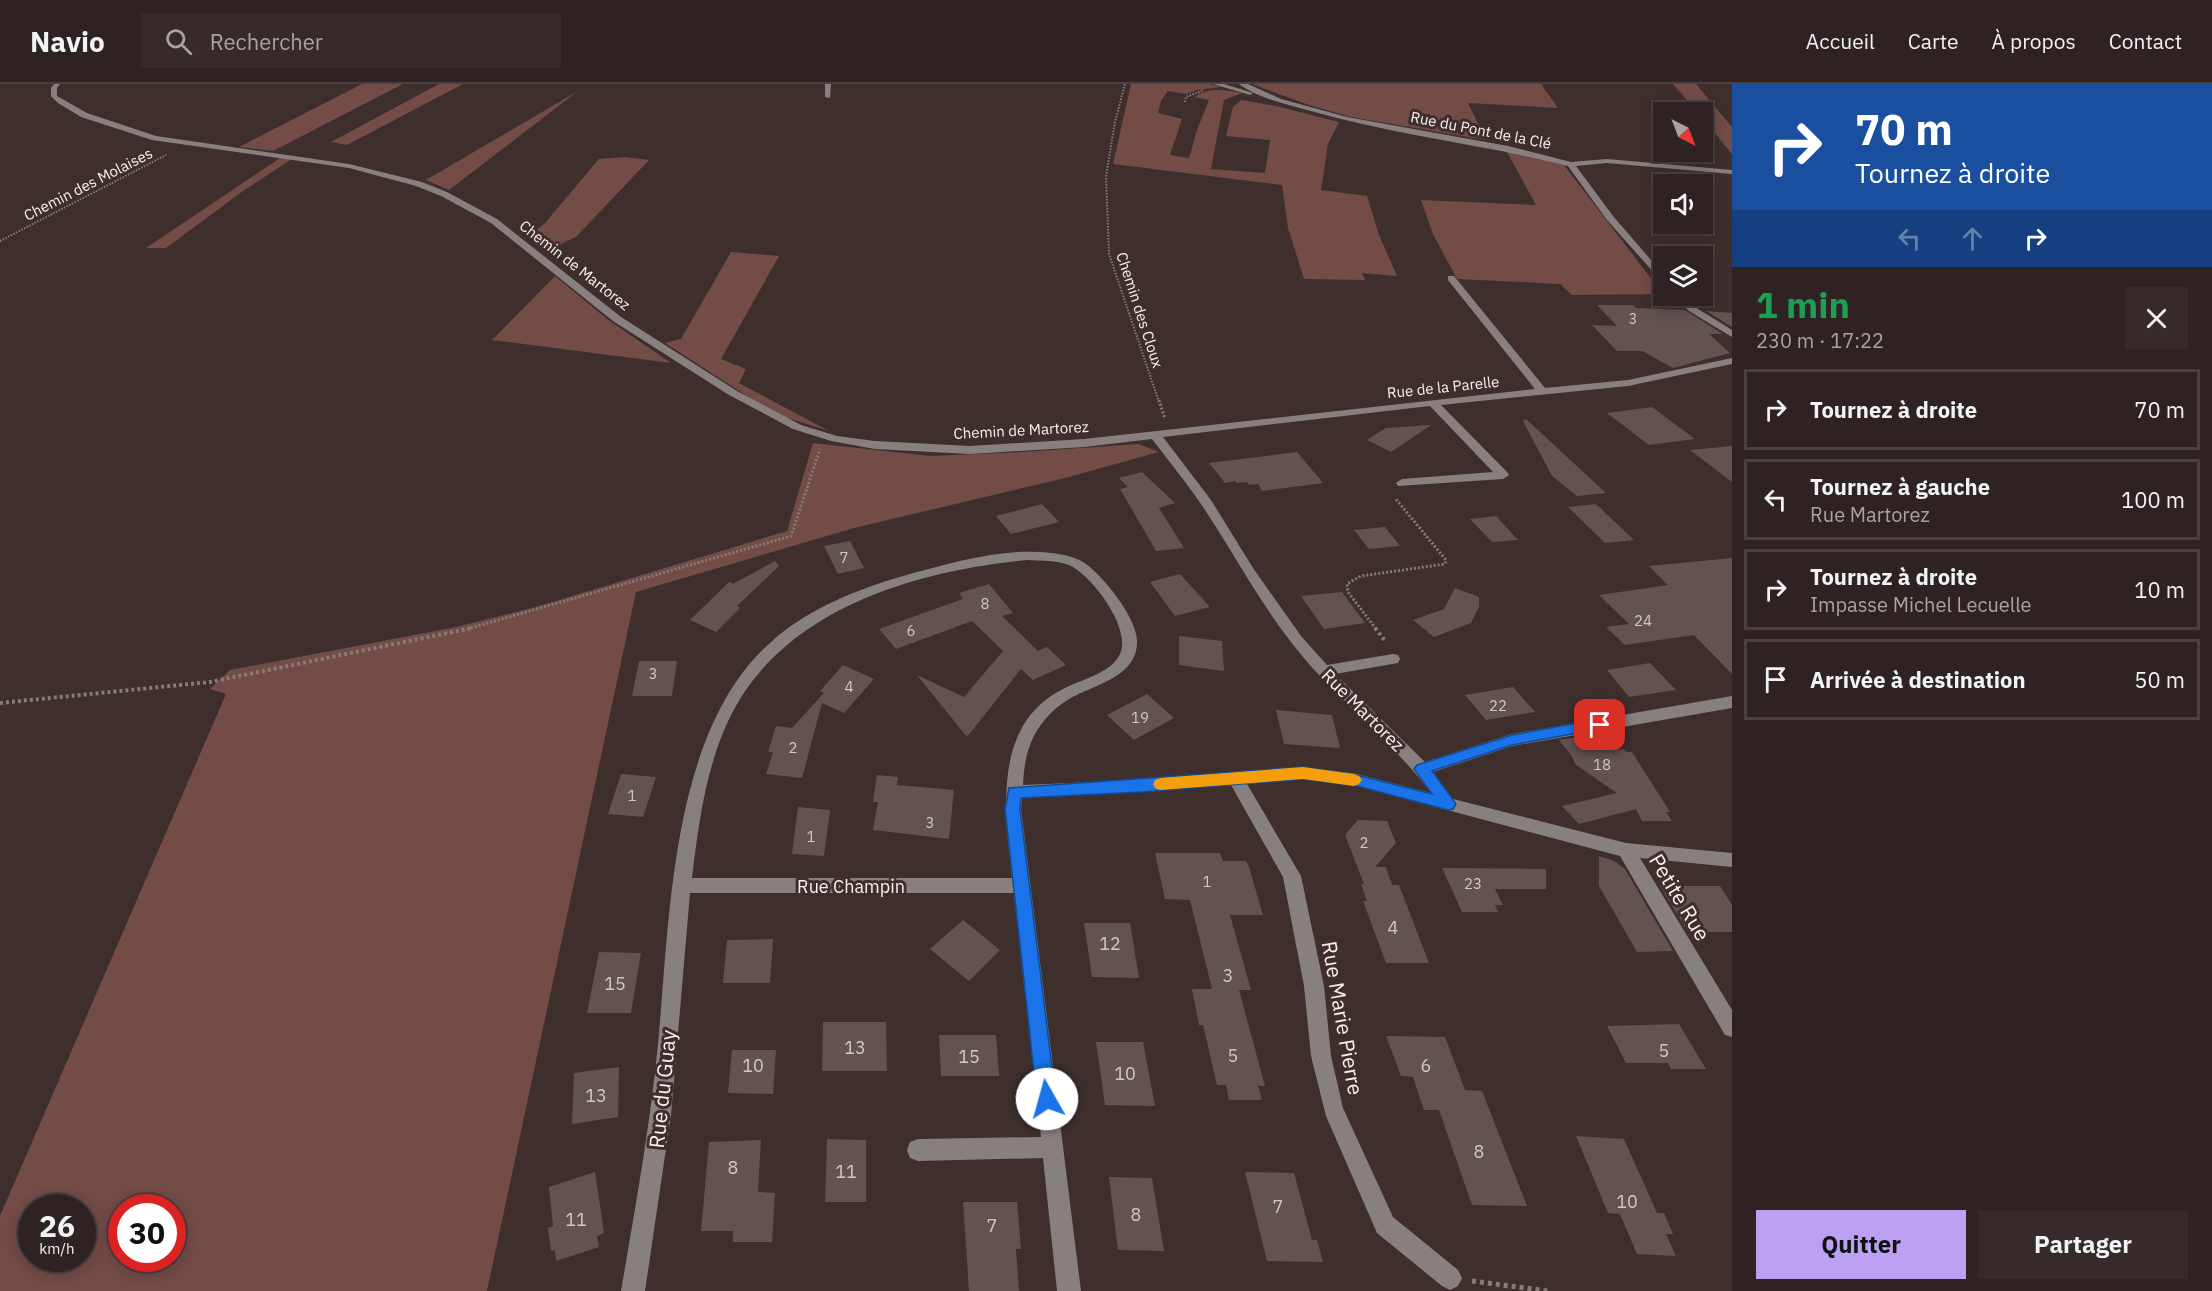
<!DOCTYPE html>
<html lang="fr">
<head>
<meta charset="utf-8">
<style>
  body { margin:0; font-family:"IBM Plex Sans",sans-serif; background:#362b2a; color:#f1f3f6; height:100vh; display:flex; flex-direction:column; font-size:22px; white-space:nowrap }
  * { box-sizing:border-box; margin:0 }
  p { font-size:20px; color:#a7a4a5 }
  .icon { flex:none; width:33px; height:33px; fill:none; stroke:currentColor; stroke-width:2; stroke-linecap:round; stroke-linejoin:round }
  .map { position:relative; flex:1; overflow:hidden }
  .side { display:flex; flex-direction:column; background:#2e2322; width:480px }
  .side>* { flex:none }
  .hud { background:#1a4fa0; color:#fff; overflow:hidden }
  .needle { width:39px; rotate:138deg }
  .buttons { position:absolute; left:1653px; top:18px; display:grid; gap:12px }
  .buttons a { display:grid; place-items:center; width:60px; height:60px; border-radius:0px; background:#2e2322; box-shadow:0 3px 15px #0003,0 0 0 2px #494040; font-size:30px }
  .speed { position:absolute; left:18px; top:1110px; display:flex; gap:12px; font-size:30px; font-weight:700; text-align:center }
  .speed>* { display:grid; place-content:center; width:78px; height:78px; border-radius:50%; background:#2e2322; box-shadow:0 3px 15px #0003,0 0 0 2px #494040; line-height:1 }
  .speed small { font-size:15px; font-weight:400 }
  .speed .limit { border:9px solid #d22; background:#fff; color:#111 }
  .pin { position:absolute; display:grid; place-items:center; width:51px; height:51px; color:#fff; margin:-26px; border-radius:12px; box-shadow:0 3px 9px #0006 }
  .me { position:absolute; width:66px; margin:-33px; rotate:353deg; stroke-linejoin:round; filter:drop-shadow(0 0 4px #0008) }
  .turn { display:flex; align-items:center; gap:21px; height:126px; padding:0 24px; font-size:27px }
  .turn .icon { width:78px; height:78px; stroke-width:2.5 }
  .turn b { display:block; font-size:42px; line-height:51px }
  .lanes { display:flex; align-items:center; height:57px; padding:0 24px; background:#0003; justify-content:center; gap:30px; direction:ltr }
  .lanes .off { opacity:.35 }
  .round { display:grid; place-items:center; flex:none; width:63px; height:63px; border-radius:0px; background:#362b2a }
  .summary { display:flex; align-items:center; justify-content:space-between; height:102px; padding:0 24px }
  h1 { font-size:36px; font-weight:700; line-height:45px; color:#1e9e55 }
  .button { display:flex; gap:12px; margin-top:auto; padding:12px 24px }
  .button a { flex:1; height:69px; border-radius:0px; background:#bca0f2; color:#111; font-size:24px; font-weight:700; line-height:69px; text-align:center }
  .button a+a { background:#362b2a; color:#f1f3f6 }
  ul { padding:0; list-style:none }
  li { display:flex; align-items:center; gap:18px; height:81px; margin:0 12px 9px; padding:0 12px; border:3px solid #494040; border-radius:0px }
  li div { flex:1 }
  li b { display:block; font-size:22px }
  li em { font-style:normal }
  header { display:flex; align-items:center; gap:36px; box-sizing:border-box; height:84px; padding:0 30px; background:#2e2322; border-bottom:2px solid #494040 }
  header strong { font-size:28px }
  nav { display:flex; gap:33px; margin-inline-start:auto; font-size:21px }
  .search { width:420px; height:54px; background:#362b2a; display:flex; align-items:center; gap:15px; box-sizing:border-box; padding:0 21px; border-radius:0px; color:#a7a4a5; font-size:22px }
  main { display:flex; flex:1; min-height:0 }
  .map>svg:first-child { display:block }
</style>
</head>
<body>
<header>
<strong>Navio</strong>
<div class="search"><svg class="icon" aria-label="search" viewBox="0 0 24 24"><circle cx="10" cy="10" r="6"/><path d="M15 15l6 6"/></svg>Rechercher</div>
<nav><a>Accueil</a><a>Carte</a><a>À propos</a><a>Contact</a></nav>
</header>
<main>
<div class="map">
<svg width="1732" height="1207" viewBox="0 0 1732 1207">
  <rect width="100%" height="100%" fill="#3e2f2d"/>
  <path fill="#734b47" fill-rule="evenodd" d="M362,0H403L273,67L239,63Z
    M439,0H463L347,61L331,58Z
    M1131,0H1209L1221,3L1197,6L1187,10L1168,7L1161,17L1158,29L1182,35L1170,71L1189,74L1197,46L1209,16L1195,13C1207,3 1227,6 1242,9L1224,16L1211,85L1265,89L1270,56L1226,52L1233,23L1241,16L1276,22L1339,38L1328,60L1321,106L1367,112L1379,151L1397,192L1362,189L1365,196L1304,195L1288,144L1282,101L1113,80Z
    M1252,0H1541L1558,24L1468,19L1486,56L1351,33L1309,21Z
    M1673,0H1696L1732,43V70L1703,35L1702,28H1697Z
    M578,7L449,106L426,96Z
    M1506,66L1564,81L1663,210L1572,211L1560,200L1457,195L1433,150L1421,116L1536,121Z
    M625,73L649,76L576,153L563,159L552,170L527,153L544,140L599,75Z
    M280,74L292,75L243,107L166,164H146Z
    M731,168L779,172L721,275L746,285L739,299L829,347L775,330L665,259L681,255Z
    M555,192L607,235L671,279L492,256Z
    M813,359L930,372L1023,368L1139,360L1159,368L1065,394L854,444L636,508L487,1207H0V1132L226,610L210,605L230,586L456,543L536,523L787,447ZM32,1124H82V1174H32ZM122,1124H172V1174H122Z"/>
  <path fill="#625250" d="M1597,221H1633L1636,224L1685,226L1723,250H1709L1730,269L1673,284L1642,267H1617L1592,241L1617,242Z
    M1706,227L1732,229V243Z
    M1652,323L1695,355L1649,361L1607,329Z
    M1526,335L1606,409L1577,412L1552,392L1523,337Z
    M1431,341L1391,368L1367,356L1386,344Z
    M1732,362V398L1690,366Z
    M1297,368L1323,399L1262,407L1258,400L1249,401L1247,398L1237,399L1235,397L1225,399L1209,379Z
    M1142,388L1175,419L1159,424L1184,464L1156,467L1120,405L1128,403L1119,394Z
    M1042,420L1059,438L1011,450L996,432Z
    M1596,420L1634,456L1605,459L1568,423Z
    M1496,432L1518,456L1492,458L1470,435Z
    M1385,443L1400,462L1369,465L1354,446Z
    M850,457L864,484L838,490L824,462Z
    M1732,474V590L1694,551L1625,561L1606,543L1629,540L1599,511L1668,501L1649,482Z
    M775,477L779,482L737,522L740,524L716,548L690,536L729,498L733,500Z
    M1180,490L1210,523L1175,532L1150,498Z
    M989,500L1013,529L1002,532L1038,567L1047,563L1066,581L1033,596L1021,585L967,653L917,591L964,613L1003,567L972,537L896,565L879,545L963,515L959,509Z
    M1455,504L1479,513V523L1471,539L1434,553L1413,536L1444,525Z
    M1342,508L1365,539L1324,545L1301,512Z
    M1179,552L1222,557L1224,587L1179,581Z
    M639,577H677L672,612H632Z
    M1650,579L1676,606L1629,613L1607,586Z
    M843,581L874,595L844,629L822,619L802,694L766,690L773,668H768L776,642L792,644L824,609L820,607Z
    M1513,603L1535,628L1486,636L1465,611Z
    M1147,610L1174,634L1134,656L1107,631Z
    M1276,626L1332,631L1340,664L1284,660Z
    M1584,652L1596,666L1624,665L1627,668H1632L1670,728H1666L1672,737H1642L1636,725L1579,740L1562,722L1617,709L1576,681L1571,671L1559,656Z
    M621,690L656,693L643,733L608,730Z
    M877,691L898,693L897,701L954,706L949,755L873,746L878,718H873Z
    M798,723L830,726L824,772L792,770Z
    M1358,736L1387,737L1396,759L1375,783H1386L1392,801H1399L1429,879H1386L1363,817H1367L1361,800H1364L1345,751Z
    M1155,769H1220L1223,777H1246L1249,783L1263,831H1230L1251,906H1239L1265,1002H1258L1262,1016H1229L1226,1001H1217L1203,941H1199L1192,905H1212L1190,816L1165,815Z
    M1599,772L1614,777L1625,785L1673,867L1637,868L1599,802Z
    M1442,784L1546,785V805H1495L1503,821H1495L1498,828H1462Z
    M1660,802H1720L1732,821V848H1688Z
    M963,836L1000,866L969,897L930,865Z
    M1084,839H1130L1139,894L1092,893Z
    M773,855L770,899H723L727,856Z
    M599,868L641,869L631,929H587Z
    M823,938H886L887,987H822Z
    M1679,940L1706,985H1671L1668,979H1626L1607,942Z
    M939,951H996L999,992H941Z
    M1386,952L1445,953L1465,1006L1482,1007L1527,1122L1472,1121L1439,1026H1424L1413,993L1401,992Z
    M1096,958H1143L1155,1022L1105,1021Z
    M732,966H776L773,1010L728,1009Z
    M619,983L618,1033L572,1040L574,989Z
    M1576,1052L1624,1055L1657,1129H1664L1673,1150H1666L1676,1172L1637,1170L1620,1130L1608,1129Z
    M827,1055L866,1056V1118H825Z
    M761,1056L758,1108L775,1109L772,1158H733V1147H701L709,1058Z
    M595,1088L604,1149L597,1152L599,1163L556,1177L555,1166L551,1167L548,1144L553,1142L549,1103Z
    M1245,1088L1294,1089L1312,1156H1317L1323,1178L1267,1177Z
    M1109,1093L1152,1094L1164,1167L1118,1166Z
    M963,1118H1017L1021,1165H1016L1019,1207H969Z"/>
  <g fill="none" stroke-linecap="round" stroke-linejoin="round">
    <path stroke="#877a78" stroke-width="2" stroke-dasharray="1.5 1.5" stroke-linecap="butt" d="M1125,0L1115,38L1106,92L1109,170L1159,318
      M1185,18L1186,13L1204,6
      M0,157L166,71"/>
    <path stroke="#877a78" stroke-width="3" stroke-dasharray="2 2" stroke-linecap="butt" d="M1159,316L1165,335
      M467,545L791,452L820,365
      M1376,545L1348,508L1347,500L1361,492L1445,480L1446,476L1395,414"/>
    <path stroke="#877a78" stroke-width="4" stroke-dasharray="3 3" stroke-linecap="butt" d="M1375,544L1386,558
      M0,619L210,598L472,544"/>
    <path stroke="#877a78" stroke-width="5" stroke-dasharray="4 4" stroke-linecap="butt" d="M1472,1197L1548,1207"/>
    <path fill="#88807f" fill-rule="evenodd" d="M54,0H60L57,4V12L87,29L156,52L349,80L422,98L447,108L497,135L621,233L737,307L801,341L837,352L875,357L970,362L1084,355L1535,305L1448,196V192H1454L1545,304L1628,296L1732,274V280L1628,302L1441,321L1507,388L1509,391L1503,395L1398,402L1396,399L1402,395L1493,388L1430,322L1163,353L1211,416L1253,484L1301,552L1327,581L1393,570L1398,571L1400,575L1398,579L1335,590L1425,678L1512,650L1732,612V624L1512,662L1433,688L1453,715L1626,759L1732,769V783L1640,774L1732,926V953L1725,951L1620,772L1357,702L1303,695L1247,700L1301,792L1324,902L1331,972L1343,1024L1393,1133L1458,1186L1462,1194L1458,1202L1450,1206L1442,1202L1377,1149L1326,1032L1311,972L1304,902L1283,793L1231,701L1022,714L1021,725L1081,1207H1057L1043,1074L918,1077L910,1074L907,1066L910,1058L918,1055L1041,1053L1014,809H690L671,1031L645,1207H621C635,1125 650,1043 658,960C670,835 670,648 770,559C808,524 860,504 910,490C955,478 1005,463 1052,469C1062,470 1075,473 1083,478C1102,490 1138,535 1137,558C1137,595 1090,601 1066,617C1055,624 1045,634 1038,645C1027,662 1024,681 1023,701L1142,696L1303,683L1357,690L1431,709C1390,654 1333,613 1291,558C1257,514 1232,466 1201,420C1186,398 1168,376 1152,355L1084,363L970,370L875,365L831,357L793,345L729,311L613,237L491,139L441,112L416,102L349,84L152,56L81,33L58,19L51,12V4ZM1028,476C1042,477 1056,476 1069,481C1092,491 1132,545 1120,570C1112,588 1084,595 1067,603C991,638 1005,727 1012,794H692C698,744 705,690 725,644C775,527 912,487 1028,476Z
      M825,0H831L830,14L825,13Z
      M1213,0H1224L1253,9L1250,11Z
      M1239,0H1248L1281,15L1347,33L1508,62L1571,78L1607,75L1732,86V90L1607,79L1576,82L1613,132L1664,191V200L1607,136L1568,82C1482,60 1393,51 1307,26C1285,20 1258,14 1239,0Z
      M1673,212H1682L1695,223L1732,246V253L1689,227Z"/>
  </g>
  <path fill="#1a73e8" stroke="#114b97" stroke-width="1.5" d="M1600,635L1605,637L1607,641L1605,644L1512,661L1432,687L1456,720L1453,725L1448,726L1357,702L1303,695L1142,708L1021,714L1020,725L1056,1015L1053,1022L1047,1024L1040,1022L1037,1015L1005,725L1009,704L1303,683L1357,691L1432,710L1414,685L1417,681L1512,651Z"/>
  <path fill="#f59e0b" d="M1303,683L1354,690L1359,692L1362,696L1359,700L1354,702L1303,695L1160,706L1155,704L1153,700L1155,696L1160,694Z"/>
  <g text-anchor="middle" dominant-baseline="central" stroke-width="6" stroke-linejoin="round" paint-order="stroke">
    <g font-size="14" fill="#d4c8c7">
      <text x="1633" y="235">3</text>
    </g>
    <g font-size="15" fill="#faf0ef" stroke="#3e2f2d">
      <text transform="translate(1481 46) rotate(11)">Rue du Pont de la Clé</text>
      <text transform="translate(88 100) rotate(-27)">Chemin des Molaises</text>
      <text transform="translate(575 181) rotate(38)">Chemin de Martorez</text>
      <text transform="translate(1140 226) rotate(72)">Chemin des Cloux</text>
      <text transform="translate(1443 303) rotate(-6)">Rue de la Parelle</text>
      <text transform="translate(1021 346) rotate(-3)">Chemin de Martorez</text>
    </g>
    <g font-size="15" fill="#d4c8c7">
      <text x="844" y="473">7</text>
      <text x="985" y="519">8</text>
      <text x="1643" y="536">24</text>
      <text x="911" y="546">6</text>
      <text x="653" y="589">3</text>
      <text x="849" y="602">4</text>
      <text x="1498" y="621">22</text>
      <text x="1140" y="633">19</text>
      <text x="793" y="663">2</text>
      <text x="1602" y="680">18</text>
      <text x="632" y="711">1</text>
      <text x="930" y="738">3</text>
      <text x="811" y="752">1</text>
      <text x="1364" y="758">2</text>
      <text x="1207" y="797">1</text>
      <text x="1473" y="799">23</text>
    </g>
    <g font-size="18" fill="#faf0ef" stroke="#3e2f2d">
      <text transform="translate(1363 626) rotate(45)">Rue Martorez</text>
      <text x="851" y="802">Rue Champin</text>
    </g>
    <g font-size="18" fill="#d4c8c7">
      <text x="1393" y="843">4</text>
      <text x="1110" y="859">12</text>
      <text x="1228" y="891">3</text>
      <text x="615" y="899">15</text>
      <text x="855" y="963">13</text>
      <text x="1664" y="966">5</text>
      <text x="1233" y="971">5</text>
      <text x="969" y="972">15</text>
      <text x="753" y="981">10</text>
      <text x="1426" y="981">6</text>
      <text x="1125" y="989">10</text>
      <text x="596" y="1011">13</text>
      <text x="1479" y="1067">8</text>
      <text x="733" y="1083">8</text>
      <text x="846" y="1087">11</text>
      <text x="1627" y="1117">10</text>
      <text x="1278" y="1122">7</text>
      <text x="1136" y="1130">8</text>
      <text x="576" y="1135">11</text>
      <text x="992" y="1141">7</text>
    </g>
    <g font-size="21" fill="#faf0ef" stroke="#3e2f2d">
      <text transform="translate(1680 813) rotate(59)">Petite Rue</text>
      <text transform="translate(1343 934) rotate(80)">Rue Marie Pierre</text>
      <text transform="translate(662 1005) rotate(-84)">Rue du Guay</text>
    </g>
  </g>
</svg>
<div class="buttons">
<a><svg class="needle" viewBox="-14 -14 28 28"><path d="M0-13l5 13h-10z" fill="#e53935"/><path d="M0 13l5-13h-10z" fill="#a7a4a5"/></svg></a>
<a><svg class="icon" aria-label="sound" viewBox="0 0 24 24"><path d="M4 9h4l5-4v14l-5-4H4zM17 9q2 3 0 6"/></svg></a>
<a><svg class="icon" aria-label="layers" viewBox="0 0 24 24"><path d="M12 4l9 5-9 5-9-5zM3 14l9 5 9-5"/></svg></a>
</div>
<div class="speed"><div>26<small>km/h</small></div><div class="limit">30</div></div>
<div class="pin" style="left:1600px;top:641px;background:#d93025"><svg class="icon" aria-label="arrive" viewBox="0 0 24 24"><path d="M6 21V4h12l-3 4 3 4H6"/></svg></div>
<svg class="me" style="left:1047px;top:1015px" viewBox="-20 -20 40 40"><circle r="19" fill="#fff"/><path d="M0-13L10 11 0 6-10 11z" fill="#1a73e8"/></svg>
</div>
<section class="side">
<div class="hud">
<div class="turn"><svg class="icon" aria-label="right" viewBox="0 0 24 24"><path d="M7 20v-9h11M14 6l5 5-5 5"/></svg><div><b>70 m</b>Tournez à droite</div></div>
<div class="lanes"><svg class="icon off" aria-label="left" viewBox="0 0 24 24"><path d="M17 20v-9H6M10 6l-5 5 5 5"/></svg><svg class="icon off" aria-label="ahead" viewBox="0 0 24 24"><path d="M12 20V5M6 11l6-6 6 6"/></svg><svg class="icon" aria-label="right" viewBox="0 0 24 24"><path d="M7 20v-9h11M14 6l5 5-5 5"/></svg></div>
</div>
<div class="summary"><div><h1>1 min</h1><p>230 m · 17:22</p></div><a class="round"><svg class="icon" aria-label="close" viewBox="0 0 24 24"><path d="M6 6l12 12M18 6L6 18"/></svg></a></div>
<ul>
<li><svg class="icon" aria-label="right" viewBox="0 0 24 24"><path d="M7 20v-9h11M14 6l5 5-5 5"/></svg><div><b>Tournez à droite</b></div><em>70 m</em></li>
<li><svg class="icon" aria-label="left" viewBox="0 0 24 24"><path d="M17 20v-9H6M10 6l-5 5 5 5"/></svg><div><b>Tournez à gauche</b><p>Rue Martorez</p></div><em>100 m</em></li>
<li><svg class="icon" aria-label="right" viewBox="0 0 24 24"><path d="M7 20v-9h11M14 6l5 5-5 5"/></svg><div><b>Tournez à droite</b><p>Impasse Michel Lecuelle</p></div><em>10 m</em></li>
<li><svg class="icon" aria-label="arrive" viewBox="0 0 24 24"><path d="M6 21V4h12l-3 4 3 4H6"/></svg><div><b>Arrivée à destination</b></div><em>50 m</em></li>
</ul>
<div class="button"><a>Quitter</a><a>Partager</a></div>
</section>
</main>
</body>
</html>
